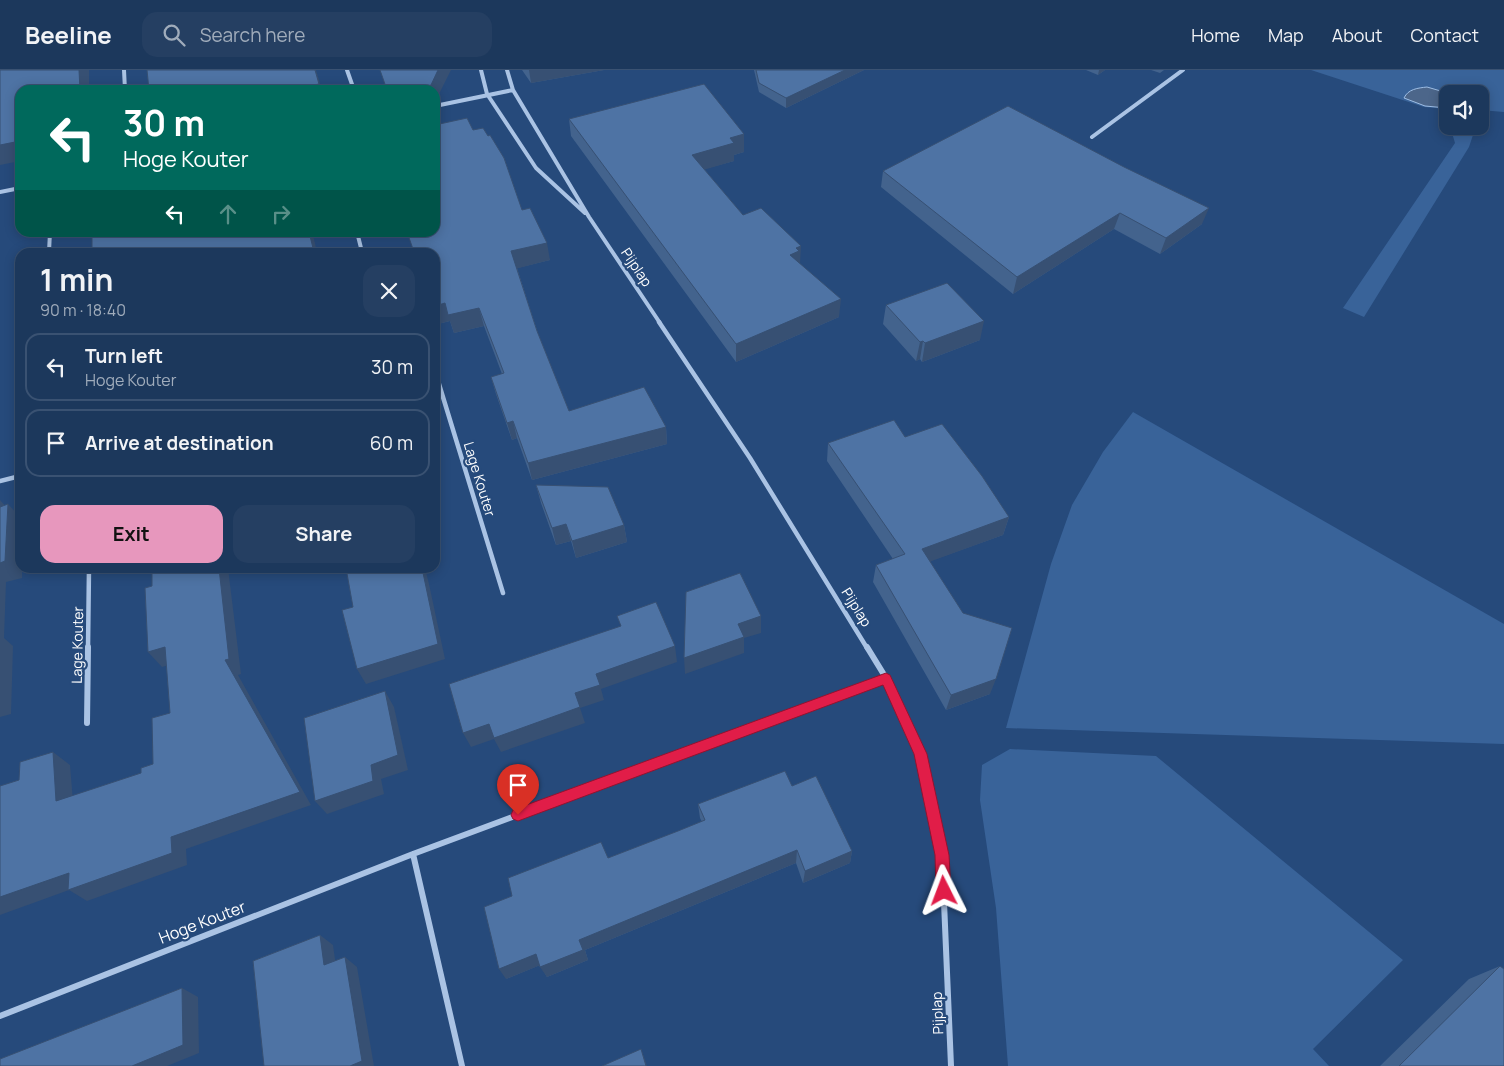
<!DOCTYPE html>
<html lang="en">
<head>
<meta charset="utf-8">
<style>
  body { margin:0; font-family:Manrope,sans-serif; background:#253f62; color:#f1f3f6; height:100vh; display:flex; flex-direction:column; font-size:19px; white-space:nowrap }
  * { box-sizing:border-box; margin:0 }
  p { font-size:16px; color:#a0acbb }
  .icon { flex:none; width:28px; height:28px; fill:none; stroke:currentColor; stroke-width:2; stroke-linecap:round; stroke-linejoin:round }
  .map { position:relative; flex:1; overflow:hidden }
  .drawer { position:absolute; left:15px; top:178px; width:425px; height:325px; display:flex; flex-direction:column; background:#1c385c; border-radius:15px; box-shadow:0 2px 12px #0003,0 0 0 1px #3a5272 }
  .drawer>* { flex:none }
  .hud { position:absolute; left:15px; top:15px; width:425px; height:152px; border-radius:15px; box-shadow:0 2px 12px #0003,0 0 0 1px #3a5272; background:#00695c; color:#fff; overflow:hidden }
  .controls { position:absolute; left:1439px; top:15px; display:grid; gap:10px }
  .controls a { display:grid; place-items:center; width:50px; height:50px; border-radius:10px; background:#1c385c; box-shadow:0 2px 12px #0003,0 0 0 1px #3a5272; font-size:25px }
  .pin { position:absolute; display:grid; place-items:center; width:42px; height:42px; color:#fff; margin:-51px -21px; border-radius:50% 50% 50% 0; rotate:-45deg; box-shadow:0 0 5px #0007 }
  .pin .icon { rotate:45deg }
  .me { position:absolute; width:55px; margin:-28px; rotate:357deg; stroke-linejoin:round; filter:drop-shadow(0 0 4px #0008) }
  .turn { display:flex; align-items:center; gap:18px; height:105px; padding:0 25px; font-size:22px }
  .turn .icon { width:65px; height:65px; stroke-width:2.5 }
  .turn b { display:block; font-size:35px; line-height:42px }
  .lanes { display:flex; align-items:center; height:48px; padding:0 25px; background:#0003; justify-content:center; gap:25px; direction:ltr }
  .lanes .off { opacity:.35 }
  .round { display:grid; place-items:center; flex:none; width:52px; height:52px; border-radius:15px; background:#253f62 }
  .overview { display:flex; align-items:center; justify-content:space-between; height:85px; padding:0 25px }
  h1 { font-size:30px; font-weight:700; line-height:38px }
  .primary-button { display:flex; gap:10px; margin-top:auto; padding:10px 25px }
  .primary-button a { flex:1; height:58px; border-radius:15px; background:#e797bd; color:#111; font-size:20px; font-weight:700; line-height:58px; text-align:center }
  .primary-button a+a { background:#253f62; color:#f1f3f6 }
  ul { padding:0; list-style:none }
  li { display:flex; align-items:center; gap:15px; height:68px; margin:0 10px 8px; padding:0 15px; border:2px solid #3a5272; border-radius:15px }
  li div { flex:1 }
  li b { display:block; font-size:19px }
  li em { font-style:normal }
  header { display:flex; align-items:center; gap:30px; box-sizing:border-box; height:70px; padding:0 25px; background:#1c385c; border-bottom:1px solid #3a5272 }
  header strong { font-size:24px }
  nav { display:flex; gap:28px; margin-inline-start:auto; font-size:18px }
  .search { width:350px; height:45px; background:#253f62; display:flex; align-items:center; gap:12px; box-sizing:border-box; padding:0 18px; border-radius:15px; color:#a0acbb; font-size:19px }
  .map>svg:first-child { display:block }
</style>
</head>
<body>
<header>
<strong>Beeline</strong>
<div class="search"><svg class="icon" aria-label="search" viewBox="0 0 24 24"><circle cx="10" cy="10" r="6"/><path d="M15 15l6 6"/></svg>Search here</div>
<nav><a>Home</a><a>Map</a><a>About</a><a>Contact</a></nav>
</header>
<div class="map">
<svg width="1504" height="996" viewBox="0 0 1504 996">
  <rect width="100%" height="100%" fill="#264a7b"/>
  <path fill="#396399" d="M1311,0H1504V42L1480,40V24H1448L1447,39L1424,37Z
    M1450,56H1476L1469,77L1364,247L1343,238L1455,73Z
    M1133,342L1504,554V674L1006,658L1051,494L1072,435L1103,382Z
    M1010,679L1156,686L1403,890L1313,979L1329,996H1008L996,838L980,730L982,695Z"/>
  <path fill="#4c668a" stroke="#9ebee5" d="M1427,17L1451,24H1448L1447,38L1425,36L1404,28C1408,19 1418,18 1427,17Z"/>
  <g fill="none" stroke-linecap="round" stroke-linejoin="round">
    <path stroke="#aac3e4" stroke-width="4" d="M124,0L125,20
      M347,0L354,20
      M481,0L487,24L536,98L585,143
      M507,0L513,20L589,147L660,253
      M435,36L513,20
      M1092,67L1183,0
      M0,122L20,118
      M357,162L362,182
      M49,182L50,162"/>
    <path stroke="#aac3e4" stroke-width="4.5" d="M659,252L750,388L867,578
      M435,301L503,523
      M0,411L20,406
      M88,578L89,498"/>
    <path stroke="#aac3e4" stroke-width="6" d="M867,577L886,608L920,684L942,785L951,996
      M87,653L88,577
      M413,784L462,996
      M0,946L413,784L886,608"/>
  </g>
  <path fill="#43638d" d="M522,0H604L531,13Z
    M754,0H864L786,38L759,22Z
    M1086,0H1105L1098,5Z
    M1151,0H1164L1160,3Z
    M569,49L744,64V82L734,85V91L704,99L743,145L800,194L839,247L736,292L571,66Z
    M473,60L522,140L550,190L517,198L537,261L569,341L666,357L667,374L532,410L517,368L512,370L496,324L491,307L502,304L484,256L454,263L450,251L438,254L435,246V182Z
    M883,101L1202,154L1160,184L1114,159L1013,224L881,117Z
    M886,235L980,270L922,292L920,289L916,291L883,254Z
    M905,367L1009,447L1003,465L930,491L990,624L946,640L873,512L876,495L893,489L827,391L828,373Z
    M536,415L624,455L627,472L576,488L571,471L556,475L541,433Z
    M792,716L852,781L850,793L803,813L796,793L585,880L588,890L547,907L540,895L506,909L608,788L702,752L700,748L698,734Z
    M1500,896L1504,996H1380L1469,909Z"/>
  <path fill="#375073" d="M79,0H89V20H80Z
    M315,0H316L322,20H287Z
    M438,0H451L435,32V20H427V17Z
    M529,0H604L531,13Z
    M845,0H864L786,38V28Z
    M1099,0H1105L1098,5Z
    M744,64V82L734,85V91L693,103L692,85L730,68Z
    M20,71V91L0,95V75Z
    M1209,138L1202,154L1160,184L1166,168Z
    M1120,143L1114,159L1013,224L1017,207Z
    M309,162H311L313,165L317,182H314Z
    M547,173L550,190L515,199L511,181Z
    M801,176L800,194L790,185L796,178Z
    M841,229L839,247L736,292V274Z
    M445,233L479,238L484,256L454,263L450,251L438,254L435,246V236Z
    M984,251L980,270L922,292L925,273Z
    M923,271L920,289L916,291L920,272Z
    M513,351L517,368L512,370L507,353Z
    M666,357L667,374L532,410L528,393Z
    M0,430L8,439V434L20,447V498H22V508L6,512L4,568L13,576L11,644L0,647Z
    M1009,447L1003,465L918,496L922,479Z
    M566,454L571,471L556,475L552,458Z
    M624,455L627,472L576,488L572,471Z
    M219,498H228L241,604L238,605L311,735L186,779L187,795L87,831L69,820L0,845V827L171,767L225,590Z
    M422,498H425L429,514L445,589L366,614L357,599Z
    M761,546V563L744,568V583L685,604L684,588L738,554Z
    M675,576L677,592L601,619L604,630L580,638L585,653L501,682L494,669L471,677L463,663L575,623L596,604Z
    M165,577L179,592L162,597L148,582Z
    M996,609L990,624L946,640L951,625Z
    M385,621L394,637L408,700L381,709L384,724L327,744L315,731L371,695Z
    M53,682L70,695L74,744L56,731Z
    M797,780L796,793L585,880L588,890L547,907L540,897L579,870Z
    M852,781L850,793L803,813L805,801Z
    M320,865L333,875L337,904L324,895Z
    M536,884L543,894L506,909L499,899Z
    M345,887L357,897L374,996H350Z
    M182,918L198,927L199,983L167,996H132Z
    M641,979L644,987L647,996H646Z"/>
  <path fill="#4e73a4" stroke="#375073" d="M0,0H79L80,20H20V71L0,75Z
    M147,0H315L319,14L287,20H149Z
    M380,0H438L431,15L427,17V20H387Z
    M756,0H845L786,28L759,13Z
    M704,14L744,64L730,68L734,73L692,85L743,145L761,138L801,176L796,178L799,181L790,185L841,229L736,274L569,49Z
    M1008,36L1124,97L1209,138L1166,168L1120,143L1017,207L883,101Z
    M467,48L473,60L483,58L488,66L490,65L504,88L522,140L530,138L547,173L511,181L537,261L569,341L644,317L666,357L528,393L513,351L507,353L491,307L504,303L479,238L448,245L445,233L435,236V182H414L407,162H435V55Z
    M92,162H309L314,182H92Z
    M947,213L984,251L925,273L923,271L920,272L886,235Z
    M894,350L905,367L942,354L982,406L1009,447L922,479L963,543L1012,558L996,609L951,625L876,495L905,484L828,373Z
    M536,415L608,417L624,455L572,471L566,454L552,458Z
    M8,434L5,491L0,493V437Z
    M152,498H219L229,589L225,590L300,722L171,767L172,783L68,820L69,803L0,827V716L19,710L20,692L53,682L56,731L141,703V698L153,694L152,648L170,643L165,577L148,582L145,518L152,516Z
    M346,498H422L438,574L357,599L342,540L353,537Z
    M740,503L761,546L738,554L744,567L684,588L686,522Z
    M656,532L675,576L596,604L600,615L575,623L580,637L494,668L489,654L463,663L449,614L621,556L617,546Z
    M385,621L398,685L371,695L373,711L315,731L304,648Z
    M785,701L792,716L816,706L852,781L805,801L797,780L579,870L583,880L540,897L536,884L499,899L484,837L512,826L508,808L601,772L608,788L678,761L705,750L698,734Z
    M320,865L324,895L345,887L362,991L350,996H264L253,891Z
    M1500,896L1504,899V996H1399Z
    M182,918L183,975L132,996H0V989Z
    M641,979L646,996H602Z"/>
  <path fill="#e11d48" stroke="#92132f" d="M886,603L890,605L927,684L949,785L951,821L948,826L944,828L939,826L936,821L935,785L914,684L883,615L518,751L513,749L511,745L513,740L518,738Z"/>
  <g text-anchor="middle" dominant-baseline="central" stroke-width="4.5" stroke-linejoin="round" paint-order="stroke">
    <g font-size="14" fill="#fff" stroke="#264a7b">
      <text transform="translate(637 197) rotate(56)">Pijplap</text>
      <text transform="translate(480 409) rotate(73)">Lage Kouter</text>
      <text transform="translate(857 537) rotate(58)">Pijplap</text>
      <text transform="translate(77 575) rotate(-89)">Lage Kouter</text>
      <text transform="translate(937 943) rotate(-92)">Pijplap</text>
    </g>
    <g font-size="16" fill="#fff" stroke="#264a7b">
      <text transform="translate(202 852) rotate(-21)">Hoge Kouter</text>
    </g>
  </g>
</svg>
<div class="controls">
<a><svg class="icon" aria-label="sound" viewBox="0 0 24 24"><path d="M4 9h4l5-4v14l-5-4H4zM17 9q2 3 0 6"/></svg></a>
</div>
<div class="pin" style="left:518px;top:745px;background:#d93025"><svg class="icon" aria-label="arrive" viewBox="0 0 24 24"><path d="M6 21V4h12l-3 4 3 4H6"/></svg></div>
<svg class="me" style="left:944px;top:821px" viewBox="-20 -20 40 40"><path d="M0-17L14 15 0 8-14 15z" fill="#e11d48" stroke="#fff" stroke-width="4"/></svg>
<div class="hud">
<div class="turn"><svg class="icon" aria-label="left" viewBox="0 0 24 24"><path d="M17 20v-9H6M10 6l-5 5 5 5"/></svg><div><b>30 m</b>Hoge Kouter</div></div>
<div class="lanes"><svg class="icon" aria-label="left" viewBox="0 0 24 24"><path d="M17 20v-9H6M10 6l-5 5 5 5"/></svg><svg class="icon off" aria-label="ahead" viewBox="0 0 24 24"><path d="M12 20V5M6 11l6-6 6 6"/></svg><svg class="icon off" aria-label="right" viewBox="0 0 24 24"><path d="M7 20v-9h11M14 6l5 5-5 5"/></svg></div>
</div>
<section class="drawer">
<div class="overview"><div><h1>1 min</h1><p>90 m · 18:40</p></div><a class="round"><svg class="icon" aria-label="close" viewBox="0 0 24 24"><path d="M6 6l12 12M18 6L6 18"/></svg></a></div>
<ul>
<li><svg class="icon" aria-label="left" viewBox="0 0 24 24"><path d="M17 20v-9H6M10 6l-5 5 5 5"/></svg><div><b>Turn left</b><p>Hoge Kouter</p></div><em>30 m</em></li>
<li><svg class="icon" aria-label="arrive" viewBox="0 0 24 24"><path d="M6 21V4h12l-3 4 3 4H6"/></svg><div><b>Arrive at destination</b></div><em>60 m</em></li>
</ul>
<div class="primary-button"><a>Exit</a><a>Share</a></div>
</section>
</div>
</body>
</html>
